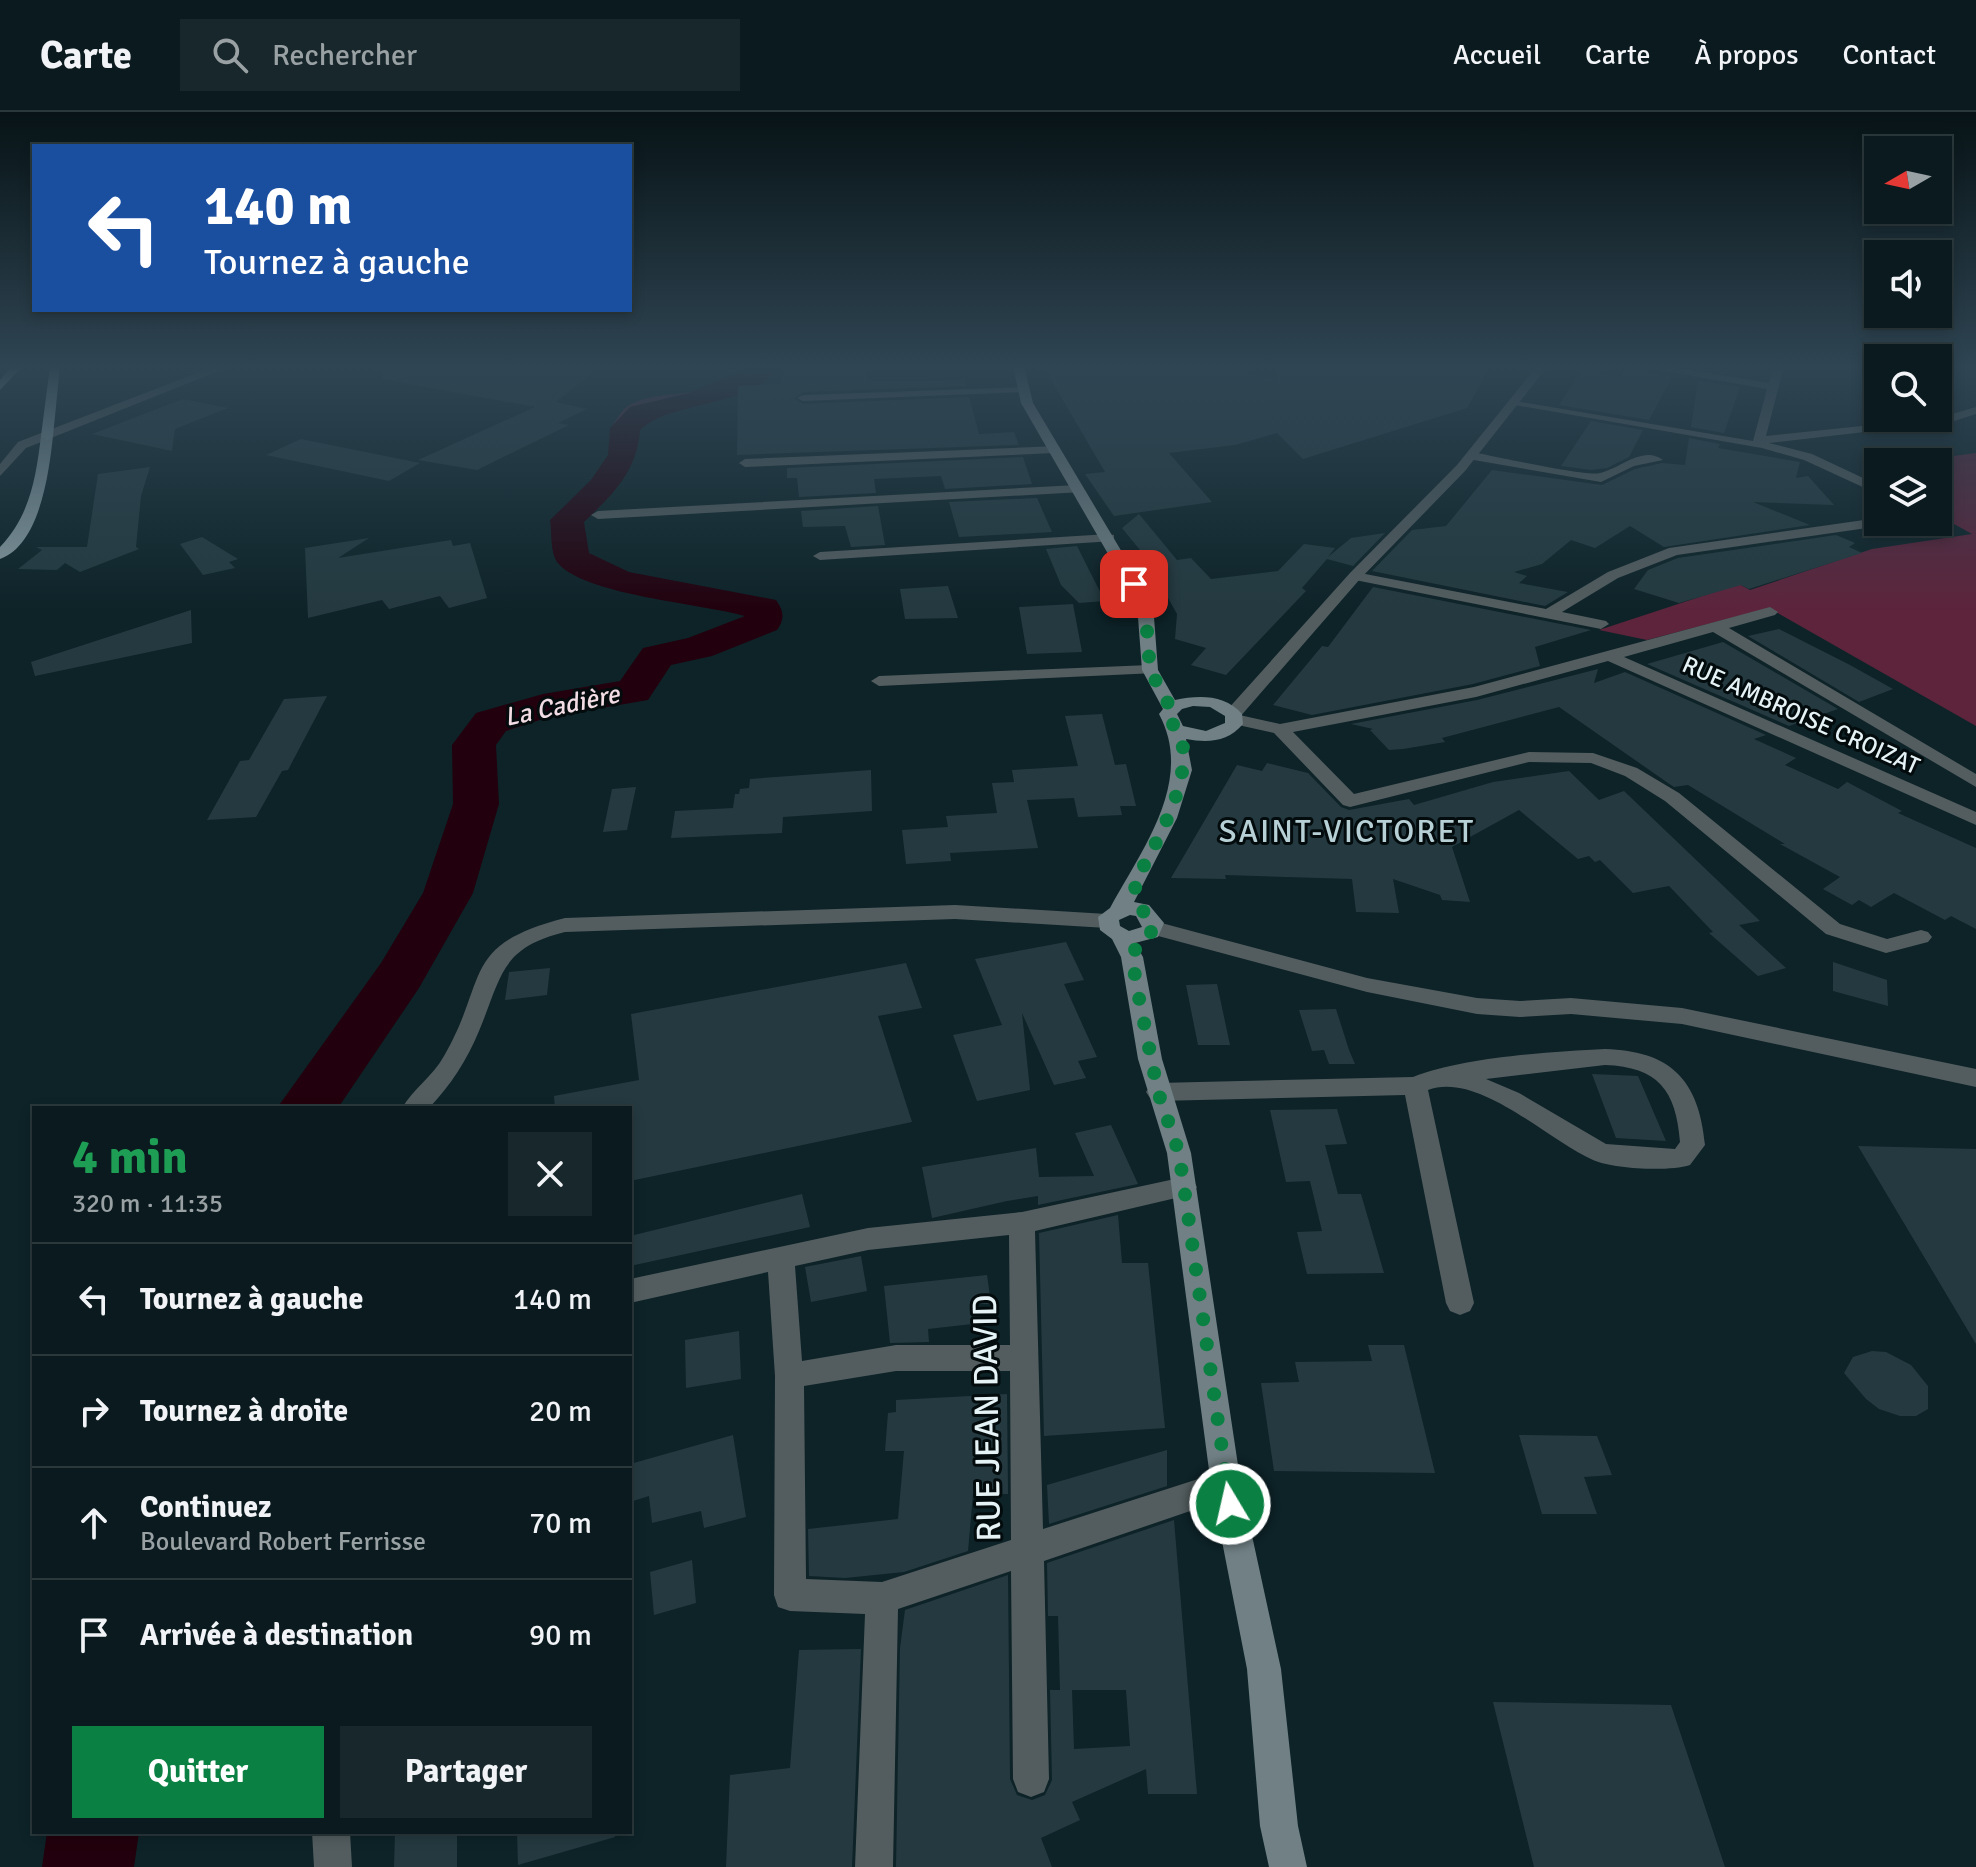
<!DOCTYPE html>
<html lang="fr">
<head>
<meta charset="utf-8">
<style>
  body { margin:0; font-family:Signika,sans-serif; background:#18272b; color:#f1f3f6; height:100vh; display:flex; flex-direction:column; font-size:30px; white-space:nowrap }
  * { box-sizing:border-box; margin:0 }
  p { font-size:26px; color:#99a1a4 }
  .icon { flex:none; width:44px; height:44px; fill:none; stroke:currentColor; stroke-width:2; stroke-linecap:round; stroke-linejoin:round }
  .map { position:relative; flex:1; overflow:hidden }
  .details { position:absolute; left:32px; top:994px; width:600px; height:728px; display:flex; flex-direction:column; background:#0a1a1e; border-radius:0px; box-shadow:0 4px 12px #0003,0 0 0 2px #2a383c }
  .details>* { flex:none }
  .hud { position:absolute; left:32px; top:32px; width:600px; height:168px; border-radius:0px; box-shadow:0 4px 12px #0003,0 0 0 2px #2a383c; background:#1a4fa0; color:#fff; overflow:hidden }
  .needle { width:52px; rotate:261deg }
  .fabs { position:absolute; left:1864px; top:24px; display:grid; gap:16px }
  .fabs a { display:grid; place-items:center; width:88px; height:88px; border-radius:0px; background:#0a1a1e; box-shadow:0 4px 12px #0003,0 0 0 2px #2a383c; font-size:40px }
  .pin { position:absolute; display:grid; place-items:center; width:68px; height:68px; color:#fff; margin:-34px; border-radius:16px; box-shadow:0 4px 12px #0006 }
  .me { position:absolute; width:88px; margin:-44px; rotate:351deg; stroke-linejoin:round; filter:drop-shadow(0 0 6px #0008) }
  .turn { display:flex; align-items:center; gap:28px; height:168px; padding:0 40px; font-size:36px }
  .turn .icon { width:104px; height:104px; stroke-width:2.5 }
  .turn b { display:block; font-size:56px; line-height:68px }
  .round { display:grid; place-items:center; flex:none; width:84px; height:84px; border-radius:0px; background:#18272b }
  .summary { display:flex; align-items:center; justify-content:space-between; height:136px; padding:0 40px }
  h1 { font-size:48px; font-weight:800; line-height:60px; color:#1e9e55 }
  .primary-button { display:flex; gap:16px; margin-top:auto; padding:16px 40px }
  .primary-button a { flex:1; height:92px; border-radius:0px; background:#0b8043; color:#fff; font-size:32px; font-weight:800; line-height:92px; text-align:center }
  .primary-button a+a { background:#18272b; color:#f1f3f6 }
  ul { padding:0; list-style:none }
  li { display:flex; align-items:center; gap:24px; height:112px; padding:0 40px; border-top:2px solid #2a383c }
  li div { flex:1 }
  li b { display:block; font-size:30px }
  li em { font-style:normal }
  header { display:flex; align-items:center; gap:48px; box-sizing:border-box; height:112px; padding:0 40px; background:#0a1a1e; border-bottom:2px solid #2a383c }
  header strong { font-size:38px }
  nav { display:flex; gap:44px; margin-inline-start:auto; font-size:28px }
  .search { width:560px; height:72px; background:#18272b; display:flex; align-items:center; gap:20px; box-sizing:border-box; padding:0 28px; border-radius:0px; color:#99a1a4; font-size:30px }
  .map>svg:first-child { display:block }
</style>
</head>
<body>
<header>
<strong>Carte</strong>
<div class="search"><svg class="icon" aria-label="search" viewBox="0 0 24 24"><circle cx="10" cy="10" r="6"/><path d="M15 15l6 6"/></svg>Rechercher</div>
<nav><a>Accueil</a><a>Carte</a><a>À propos</a><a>Contact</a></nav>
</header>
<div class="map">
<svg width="1976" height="1755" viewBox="0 0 1976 1755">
  <rect width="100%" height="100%" fill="#0d2328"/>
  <path fill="#5d243c" d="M746,254H780L708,291L654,298L612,314C617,307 622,298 628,294C662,273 723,292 746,254Z
    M1976,341V614L1769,496L1647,528L1599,518L1739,472L1750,478L1872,437L1972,422L1938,403V350H1908Z"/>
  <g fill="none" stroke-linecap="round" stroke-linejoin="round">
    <path fill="#22000d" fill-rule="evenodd" d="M753,254H780C751,296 668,289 640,318C637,360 613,382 584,410L589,441L629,460L776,488C784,499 785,507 777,518L712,544L671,553L648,588L549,605L506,619L496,633L499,692L473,781L419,876L338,996H277L381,851L423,781L453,692L452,633L476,601L543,582L620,569L643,536L688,526L745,504C704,492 582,483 557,450C550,440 552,420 550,408L591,368L608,343L610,316L630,295L689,281Z
      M47,1720H139L134,1755H42Z"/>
  </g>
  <path fill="#243a40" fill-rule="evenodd" d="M383,254H552L596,258L556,290L587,297L558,311L569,313L477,358L418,348L535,295L382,267Z
    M1043,254H1209L1276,267V254H1490L1467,296L1303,347L1277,321L1235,333L1169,341L1212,390L1114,404L1085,362L1105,360Z
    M1625,257L1672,265L1649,308L1559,293L1581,259L1621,265Z
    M865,258L868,269L964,268L966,274L803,280L794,287L803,292L969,285L979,322L1014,320L1019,333L737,343L738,274L781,272L782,261Z
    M1698,269L1740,275L1724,321L1691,315Z
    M183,287L228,296L175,317L172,339L92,322Z
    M1591,309L1643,318L1629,345L1607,356L1591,358L1561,354Z
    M1689,326L1720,332L1718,336L1800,350L1796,366L1808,364L1834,393L1753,390L1810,413L1664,435L1630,414L1595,436L1571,428L1542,452L1514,460L1527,464L1519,471L1568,480L1545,494L1372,459L1412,418L1446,414L1492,358L1602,373L1635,357L1662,351L1685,353Z
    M301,327L420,351L389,369L266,343Z
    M1023,345L1032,372L945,377L941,364L874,367L876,381L799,385L797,366H787V356Z
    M150,355L141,384L136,435L139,437L80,460L65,451L57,458L18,457L42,438L36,435H87L98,362Z
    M1037,386L1052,420L959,425L949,390Z
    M878,394L885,433L851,435L845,414L803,415L801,399Z
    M1139,402L1177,448L1191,446L1211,467L1278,459L1304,432L1335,436L1328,445L1351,426L1385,421L1353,454L1327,447L1302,476L1306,479L1226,563L1191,553L1206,536L1175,527L1177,502L1159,470L1162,465L1122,416Z
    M1836,423L1855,431L1849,435L1862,441L1749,477L1741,473L1679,491L1634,477L1648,458L1678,446Z
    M202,425L238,447L229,450L235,456L203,463L180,432Z
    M369,426L338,446L451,428L453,434L470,431L487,486L449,496L440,484L389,497L382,488L308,506L305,436Z
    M1077,434L1090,460L1105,489L1079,491L1061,473L1046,437Z
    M948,474L958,506L905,507L900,477Z
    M1373,475L1591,518L1535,535L1540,554L1473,572L1312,603L1273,593L1322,534L1328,535Z
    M1073,492L1082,540L1027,542L1019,495Z
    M191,498L192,531L35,564L31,550Z
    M1779,517L1850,553L1893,577L1859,590L1748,524Z
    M1723,530L1838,597L1789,614L1647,552Z
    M1598,557L1594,571L1625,560L1766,623L1754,627L1796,646L1785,653L1838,677L1847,670L1902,699L1898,701L1976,736V817L1951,804L1945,808L1894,781L1871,795L1859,788L1852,793L1823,777L1840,765L1780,732H1785L1688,673L1674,675L1668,671L1559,595L1442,626L1445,630L1403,637L1389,638L1370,618L1373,617L1351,612L1477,588Z
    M327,584L288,658L282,659L256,705L207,708L240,649L249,648L284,587Z
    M1102,602L1115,653L1126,652L1136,694H1120L1122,703L1078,705L1074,686L1027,688L1038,736L950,741L951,749L906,752L902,718L948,715L946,704L997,701L992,671L1014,670L1012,658L1078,654L1065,604Z
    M1267,651L1308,661L1341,695L1349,698L1409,687L1414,693L1493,670L1569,659L1599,688L1624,679L1760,809L1739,813L1786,856L1758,864L1709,821L1713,820L1669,774L1633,781L1600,748L1595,750L1589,744L1578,747L1519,698L1452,735L1470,790L1442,788L1440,783L1393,767L1399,801L1356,800L1352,767L1225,763L1226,767L1171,766L1237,653L1262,659Z
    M871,658L872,699L783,705L782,721L671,726L675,699L733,696L735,682H739L740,677L749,676L750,667Z
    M636,675L627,718L603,720L612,677Z
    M1066,830L1084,868L1064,872L1097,945L1078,949L1086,966L1054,973L1022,901L1030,978L977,989L953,923L1002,913L975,847Z
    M1833,850L1887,868L1888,894L1833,879Z
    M906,851L922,896L878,904L912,1010L630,1069V996H555L554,984L639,968L631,902Z
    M550,856L547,883L505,888L509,860Z
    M1217,872L1230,933H1198L1186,873Z
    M1336,897L1349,938L1355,952H1329L1324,938L1312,939L1299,898Z
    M1592,962L1638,964L1666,1029L1616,1026Z
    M1337,997L1347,1032L1325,1033L1338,1082H1361L1384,1161L1307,1162L1297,1120L1322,1119L1310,1069L1286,1070L1270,998Z
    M1111,1013L1138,1072L1038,1093V1084L1007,1089L932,1106L922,1055L1036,1036L1039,1065L1094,1064L1075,1021Z
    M1858,1034L1976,1037V1232Z
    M802,1082L810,1115L630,1154V1124Z
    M1118,1103L1122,1151H1148L1165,1316L1044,1324L1039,1121Z
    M861,1144L867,1179L811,1190L805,1155Z
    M987,1163L991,1192H978L981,1211L928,1217L929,1230L890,1231L884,1174Z
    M739,1219L741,1267L686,1276L685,1228Z
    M1368,1233H1404L1435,1361L1274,1359L1261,1271L1299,1270L1295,1250L1372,1249Z
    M1872,1239L1886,1240L1911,1253L1928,1274V1297L1916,1304H1900L1879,1297L1866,1287L1844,1261L1853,1245Z
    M1007,1282L1008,1382H973L968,1439L904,1460L845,1466L809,1464L808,1417L898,1407L904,1339H885L888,1301L896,1300V1288Z
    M733,1323L746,1405L704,1416L701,1399L652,1411L649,1384L630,1390V1352Z
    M1519,1323L1597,1324L1612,1363L1584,1365L1597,1402H1542Z
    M1167,1338V1374L1049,1412L1047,1373Z
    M1174,1408L1197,1682H1148L1146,1657L1072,1690L1080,1708L1041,1726L1052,1755H896L900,1536L905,1498L1008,1463L1010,1667L1017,1683L1032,1688L1045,1683L1052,1668L1050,1578H1060L1058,1504H1048L1047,1451ZM1072,1578H1126L1130,1634L1074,1637Z
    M692,1448L696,1491L654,1503L650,1460Z
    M861,1537L852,1755H726L730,1663L790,1656L799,1538Z
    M1493,1590L1671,1593L1725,1755H1534Z
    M395,1720H457V1755H394Z
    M517,1720H614L615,1725L518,1753Z"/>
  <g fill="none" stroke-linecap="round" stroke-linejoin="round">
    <path fill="#535d5f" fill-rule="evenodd" d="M1636,254H1665L1769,271L1773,254H1784L1766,324L1938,306L1976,295V302L1951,310L1769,331L1812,342L1878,373V382L1804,348L1762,336L1509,292L1515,289L1753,329L1767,277Z
      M1023,275L1027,280L803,289L797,286L803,283Z
      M1058,334V340L1054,341L745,355L739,351L745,347Z
      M1472,340C1494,344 1586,365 1600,361C1620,357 1643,333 1663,348L1634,354L1601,370L1468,347V341Z
      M1077,373L1084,377L1082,380L598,407L591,403L598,399Z
      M1878,406V410H1888L1881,414L1677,443L1618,466L1562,500L1606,509L1609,512L1601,517L1355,468L1348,464L1355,460L1546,497L1608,460L1669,436Z
      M1109,422L1114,423V429L820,448L813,444L820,440Z
      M1770,495L1778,500L1775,503L1729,516L1976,662V675L1713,520L1624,545L1976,700V713L1608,549L1476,585L1293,620L1354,682L1529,640L1593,641L1637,656L1679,681L1840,812L1887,827L1921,818L1928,820L1932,825L1928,830L1886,841L1826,822L1665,689L1625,664L1591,651L1529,650L1350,695L1343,693L1274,621L1229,611L1226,607L1235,602L1280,612L1474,575Z
      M1150,553L1158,558L1156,561L879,574L871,569L879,564Z
      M955,793L1107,802L1117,809L1107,816L955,807L565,820C500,836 502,864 479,919C467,948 451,973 429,996H402C413,977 433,964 444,944C489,866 460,833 565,806Z
      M1154,809L1367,866L1477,886L1520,889L1571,886L1682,896L1976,957V975L1682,912L1571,902L1520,905L1477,902L1367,880L1147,821L1144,816L1147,811Z
      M1605,937C1670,939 1699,967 1705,1033L1690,1053C1668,1060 1614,1057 1593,1048C1548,1028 1478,959 1428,978L1474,1191L1470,1199L1460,1203L1450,1199L1446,1191L1405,983L1158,989L1150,986L1146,980L1150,974L1158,971L1413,965C1465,945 1549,940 1605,937ZM1605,953C1658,955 1676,978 1680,1030L1675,1037L1606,1032L1519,981L1486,967Z
      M1184,1065L1193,1068L1197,1075L1193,1082L1035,1119L1043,1417L1226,1358L1237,1363L1241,1373L1237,1383L1044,1449L1049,1667L1044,1680L1031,1685L1018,1680L1013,1667L1011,1459L898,1497L893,1755H855L865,1502L790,1499L778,1495L774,1483L775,1264L768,1160L630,1191V1167L868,1116L1022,1100ZM1009,1123L1010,1233H896L802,1249L795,1154L868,1138ZM896,1259H1010L1011,1428L882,1470L806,1467L804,1274Z
      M312,1720H350L352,1755H314Z"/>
    <path fill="#535d5f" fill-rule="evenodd" d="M215,254H231L26,336L0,364V352L18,330Z
      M1537,254H1548L1465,359L1360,467L1239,606H1227V598L1350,461L1457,353Z"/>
    <path fill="#708084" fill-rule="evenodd" d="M1013,254H1024L1033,291L1153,492L1158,558L1175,588C1198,583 1225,582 1242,602L1243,612C1228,630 1208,631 1186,627L1192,658L1177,706L1134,790L1149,793L1164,811L1158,825L1135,831L1143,845L1162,947L1191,1041L1241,1373L1281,1557L1298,1714L1307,1755H1269L1260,1714L1247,1557L1211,1373L1167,1041L1138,947L1121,845L1112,827L1100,818L1098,805L1110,796C1142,737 1195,669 1159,602L1163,597L1142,558L1137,492L1021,291ZM1193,594L1210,595L1225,604V611L1206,619L1183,614L1177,602L1182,597ZM1130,803L1136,804L1142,815L1129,819L1120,814L1119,808Z"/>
    <path fill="#869ba0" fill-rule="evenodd" d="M47,320L53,324C49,360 40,433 0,447V435C30,404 36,365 41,324Z"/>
    <path fill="#90a8ad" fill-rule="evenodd" d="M12,254H23L0,278V268Z
      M50,254H60L53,324L47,328L41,324Z"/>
  </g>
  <linearGradient id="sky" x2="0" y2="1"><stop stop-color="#071316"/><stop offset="0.51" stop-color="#2f4553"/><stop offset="1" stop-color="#2f4553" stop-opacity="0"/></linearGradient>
  <rect width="1976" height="500" fill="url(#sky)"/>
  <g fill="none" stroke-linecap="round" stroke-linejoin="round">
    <path stroke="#0b8043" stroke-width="14" stroke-dasharray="0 25.2" d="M1134,472L1145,492L1150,558L1171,597L1168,607C1170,610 1174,613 1176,616C1202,656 1153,736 1134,772L1142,798L1154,811L1151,820L1140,826L1132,845L1137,876L1158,980L1179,1041L1230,1392"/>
  </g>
  <g text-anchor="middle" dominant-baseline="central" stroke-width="6" stroke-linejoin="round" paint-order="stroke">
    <g font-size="24" fill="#e5f2f6" stroke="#030b0d">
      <text transform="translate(1801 603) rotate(24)">RUE AMBROISE CROIZAT</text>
    </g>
    <g font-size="26" font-style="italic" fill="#f3dde4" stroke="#030b0d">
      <text transform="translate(562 594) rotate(-12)">La Cadière</text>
    </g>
    <g font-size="32" letter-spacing="2" fill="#b6d0d6" stroke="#030b0d">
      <text x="1347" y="719">SAINT-VICTORET</text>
    </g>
    <g font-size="34" fill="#e5f2f6" stroke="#030b0d">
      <text transform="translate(987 1306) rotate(-91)">RUE JEAN DAVID</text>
    </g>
  </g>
</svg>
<div class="fabs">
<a><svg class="needle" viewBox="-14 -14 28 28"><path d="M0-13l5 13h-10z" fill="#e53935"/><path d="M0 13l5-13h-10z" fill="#99a1a4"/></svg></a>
<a><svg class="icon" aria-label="sound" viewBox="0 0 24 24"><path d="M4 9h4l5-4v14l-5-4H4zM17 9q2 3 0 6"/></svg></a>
<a><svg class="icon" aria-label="search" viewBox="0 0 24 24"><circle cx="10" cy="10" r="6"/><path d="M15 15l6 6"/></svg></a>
<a><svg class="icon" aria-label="layers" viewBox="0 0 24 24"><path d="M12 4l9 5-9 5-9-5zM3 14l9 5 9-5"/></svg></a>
</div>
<div class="pin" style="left:1134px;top:472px;background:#d93025"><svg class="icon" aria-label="arrive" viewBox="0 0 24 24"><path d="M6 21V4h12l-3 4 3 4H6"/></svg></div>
<svg class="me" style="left:1230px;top:1392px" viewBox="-20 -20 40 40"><circle r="17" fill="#0b8043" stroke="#fff" stroke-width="3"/><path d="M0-11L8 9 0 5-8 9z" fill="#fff"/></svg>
<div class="hud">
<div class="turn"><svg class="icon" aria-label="left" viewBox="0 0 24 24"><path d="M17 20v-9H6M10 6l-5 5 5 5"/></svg><div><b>140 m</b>Tournez à gauche</div></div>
</div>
<section class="details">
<div class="summary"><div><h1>4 min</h1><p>320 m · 11:35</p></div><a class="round"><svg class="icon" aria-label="close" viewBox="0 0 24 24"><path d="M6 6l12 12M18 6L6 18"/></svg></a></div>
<ul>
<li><svg class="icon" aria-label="left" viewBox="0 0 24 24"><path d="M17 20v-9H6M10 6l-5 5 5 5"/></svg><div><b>Tournez à gauche</b></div><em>140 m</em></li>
<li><svg class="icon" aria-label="right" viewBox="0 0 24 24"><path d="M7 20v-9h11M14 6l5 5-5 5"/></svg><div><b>Tournez à droite</b></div><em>20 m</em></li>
<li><svg class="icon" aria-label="ahead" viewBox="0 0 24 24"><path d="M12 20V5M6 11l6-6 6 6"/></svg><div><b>Continuez</b><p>Boulevard Robert Ferrisse</p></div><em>70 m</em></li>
<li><svg class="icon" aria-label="arrive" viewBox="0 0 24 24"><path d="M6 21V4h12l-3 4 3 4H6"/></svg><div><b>Arrivée à destination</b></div><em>90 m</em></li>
</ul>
<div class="primary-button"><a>Quitter</a><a>Partager</a></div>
</section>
</div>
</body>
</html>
